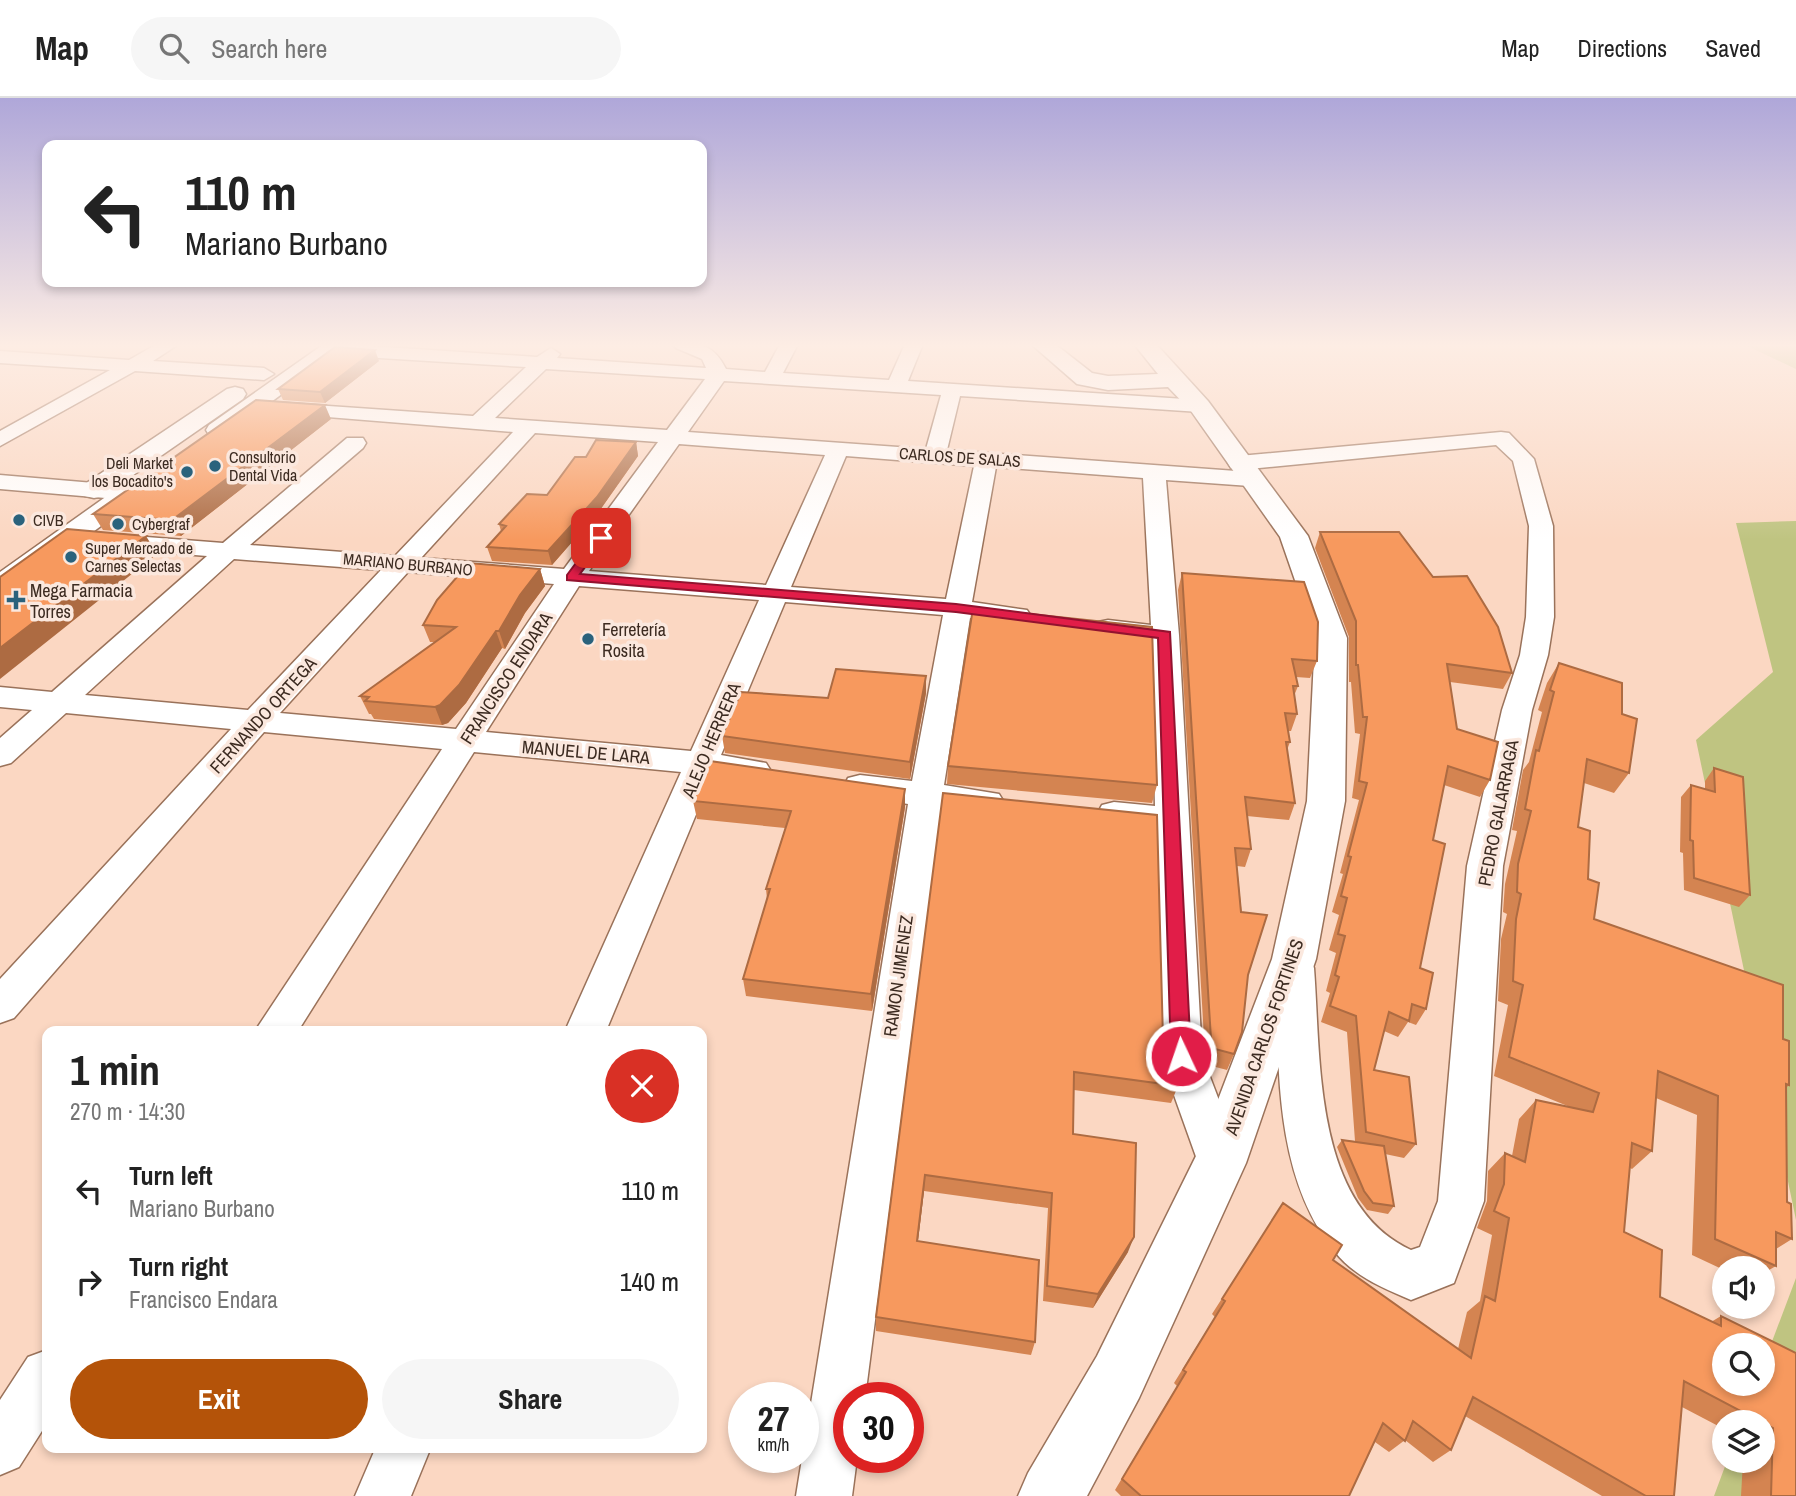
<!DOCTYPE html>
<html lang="en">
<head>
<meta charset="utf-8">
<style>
  body { margin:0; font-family:"Archivo Narrow",sans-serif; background:#f6f6f6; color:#222; height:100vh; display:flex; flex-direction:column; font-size:26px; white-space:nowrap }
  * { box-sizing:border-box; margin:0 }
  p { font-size:23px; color:#767676 }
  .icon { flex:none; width:38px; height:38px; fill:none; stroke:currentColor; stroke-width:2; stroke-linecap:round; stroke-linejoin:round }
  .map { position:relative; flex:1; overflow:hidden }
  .drawer { position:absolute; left:42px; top:928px; width:665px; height:427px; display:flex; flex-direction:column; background:#fff; border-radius:14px; box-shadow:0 4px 10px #0003 }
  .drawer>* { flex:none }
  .top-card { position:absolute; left:42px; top:42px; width:665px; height:147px; border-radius:14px; box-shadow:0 4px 10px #0003; background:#fff; color:#222; overflow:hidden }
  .buttons { position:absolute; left:1712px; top:1158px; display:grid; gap:14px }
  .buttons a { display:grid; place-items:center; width:63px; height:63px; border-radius:50%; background:#fff; box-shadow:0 4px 10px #0003; font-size:35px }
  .speed { position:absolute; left:728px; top:1284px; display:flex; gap:14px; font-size:35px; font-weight:700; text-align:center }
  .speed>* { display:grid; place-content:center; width:91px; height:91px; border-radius:50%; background:#fff; box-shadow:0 4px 10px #0003; line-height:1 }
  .speed small { font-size:18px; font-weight:400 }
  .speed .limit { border:10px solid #d22; background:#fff; color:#111 }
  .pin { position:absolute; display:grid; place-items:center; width:60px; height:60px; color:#fff; margin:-30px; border-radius:14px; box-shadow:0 4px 10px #0006 }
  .me { position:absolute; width:77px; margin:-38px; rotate:357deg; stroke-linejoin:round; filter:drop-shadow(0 0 5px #0008) }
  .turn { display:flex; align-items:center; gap:24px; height:147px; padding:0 28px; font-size:32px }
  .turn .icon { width:91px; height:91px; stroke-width:2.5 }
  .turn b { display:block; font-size:49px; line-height:60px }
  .round { display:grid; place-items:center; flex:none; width:74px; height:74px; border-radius:37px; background:#f6f6f6 }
  .headline { display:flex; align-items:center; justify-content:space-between; height:119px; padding:0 28px }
  h1 { font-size:42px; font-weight:800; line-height:52px }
  .button { display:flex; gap:14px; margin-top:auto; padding:14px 28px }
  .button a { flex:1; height:80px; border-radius:42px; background:#b45309; color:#fff; font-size:28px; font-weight:800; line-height:80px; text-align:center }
  .button a+a { background:#f6f6f6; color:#222 }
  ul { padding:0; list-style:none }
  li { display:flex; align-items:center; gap:21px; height:91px; padding:0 28px }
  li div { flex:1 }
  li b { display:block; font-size:26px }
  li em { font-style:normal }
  header { display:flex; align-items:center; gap:42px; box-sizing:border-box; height:98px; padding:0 35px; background:#fff; border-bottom:2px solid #e0e0e0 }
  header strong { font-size:33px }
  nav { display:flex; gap:38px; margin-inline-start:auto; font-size:24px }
  .search { width:490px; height:63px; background:#f6f6f6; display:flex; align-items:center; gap:18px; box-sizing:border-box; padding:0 24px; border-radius:38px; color:#767676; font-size:26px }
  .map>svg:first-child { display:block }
</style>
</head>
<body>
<header>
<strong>Map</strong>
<div class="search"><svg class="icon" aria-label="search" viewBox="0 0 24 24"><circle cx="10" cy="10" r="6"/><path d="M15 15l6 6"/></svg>Search here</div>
<nav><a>Map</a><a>Directions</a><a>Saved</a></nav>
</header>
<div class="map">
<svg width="1796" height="1398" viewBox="0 0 1796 1398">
  <rect width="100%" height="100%" fill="#fbd7c2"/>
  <path fill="#bfc481" d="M1743,246H1796V271Z
    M1796,423V1122L1696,642L1773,574L1736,425Z
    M1796,1180V1398H1714L1727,1363H1762V1270Z"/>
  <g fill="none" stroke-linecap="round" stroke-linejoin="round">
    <g stroke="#9a725a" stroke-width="3">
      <path id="minor" d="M157,246H179L153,263L264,270L274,276L264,282L135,273L0,348V333L110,272L0,265V253L129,262Z
        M340,246L537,259L551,250L560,256L557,260L706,270L702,261L676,250L673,246C700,246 713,245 726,271L765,274L780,246H798L783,275L889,282L905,246H923L908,283L1200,302L1207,304L1210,308L1207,312L1200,314L960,298L947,352L1250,374L1258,376L1261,381L1258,386L1250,388L1166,382L1179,537L1202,958L1243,1065L1236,1081L1220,1087L1204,1081L1160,958L1155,733L1102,725L1097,716L1102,707L1114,704L1155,708L1151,544L1098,536L1094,530L1098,524L1108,522L1151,527L1143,380L996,369L972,504L1027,512L1031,518L1027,524L1017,526L970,520L944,687L999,696L1004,704L999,712L987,716L941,710L865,1300H849V1360H857L852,1398H796L908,706L848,696L844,688L848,680L860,677L912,683L943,517L785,504L721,657L766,665L771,673L766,681L755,684L712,678L606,933H565L681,674L474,654L298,933H255L442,651L264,634L14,920L0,925V881L231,631L66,615L11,665L0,668V640L32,612L0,609V589L52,594L207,458L108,450L99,448L96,443L99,438L108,436L223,445L347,340H363L366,345L363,350L250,447L395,458L513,334L278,315L275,311L278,307L285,305L473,318L526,269L331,257L322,251L325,247ZM546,271L705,281L667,332L495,320ZM724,283L941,297L926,351L688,334ZM535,335L658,344L564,471L421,460ZM679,346L825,357L766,487L589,473ZM846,358L974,368L946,501L791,489ZM234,461L381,472L248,612L85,597ZM408,474L554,486L456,631L280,615ZM579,488L759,502L691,653L486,634Z
        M1501,334L1509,335L1534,361L1553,428L1554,519L1548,557L1532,612L1503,768L1484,1103L1454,1185L1411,1202C1383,1190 1354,1178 1335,1154C1272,1076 1279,964 1276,870L1281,859L1295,854L1309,859L1314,870C1321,961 1313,1107 1411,1152L1420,1149L1438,1103L1467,768L1502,612L1520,557L1526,519L1529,428L1513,363L1496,347L1239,372L1231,370L1228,365L1231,360L1239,358Z
        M0,377L129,388L137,390L141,395L137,400L129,402L0,391Z
        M47,1252V1325L19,1369L0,1377V1302L28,1259Z
        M376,1349H431L411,1398H355Z"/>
    </g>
    <g stroke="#9a725a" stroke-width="3">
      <path id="tertiary" d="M324,246H349L227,337L218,339L209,337L206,332L209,327Z
        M1031,246H1055L1092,275L1108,278L1158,276L1134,246H1156L1208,303L1308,438L1347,540L1345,703L1316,861L1246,1065L1139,1300L1087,1398H1018L1028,1375L1097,1258L1198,1054L1272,861L1307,703L1315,540L1280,439L1191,313L1168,289L1108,292L1077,286Z
        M235,289L243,291L246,296L243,301L103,398L94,400L85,398L81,392L85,386L227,291Z
        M137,381L146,383L150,389L146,395L11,494L0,497V474L128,383Z"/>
    </g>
    <use href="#minor" fill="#fff" fill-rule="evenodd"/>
    <use href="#tertiary" fill="#fff" fill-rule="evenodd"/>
  </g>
  <path fill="#d48451" d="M379,263L325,305L283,302L278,291Z
    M331,321L181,438L103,432L93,416Z
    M636,344L638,358L600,412L552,467L492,463L487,449L501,433L499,426L547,397L586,359Z
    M1320,434L1433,479L1512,575L1503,591L1450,584L1457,631L1490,682L1480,699L1444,687L1433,742L1420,870L1426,911L1416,927L1408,924L1398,939L1384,933L1374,972L1416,1046L1404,1060L1385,1056L1394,1108L1388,1116L1367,1112L1358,1100L1337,1049L1342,1042L1355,1043L1347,934L1321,924L1330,895L1326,893L1336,855L1329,852L1339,817L1332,814L1343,776L1340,775L1359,702L1352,700L1360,636L1355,635L1351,584H1349V539L1315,450Z
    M540,471L545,488L525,515L505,551L502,550L466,605L448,625L442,627L374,621L371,616H369L360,598L435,544H430L423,527Z
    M1182,475L1317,563L1310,580L1296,579L1298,588L1294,598L1297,616L1291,633H1288L1290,644L1287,652L1295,705L1289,722L1247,718L1251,751L1245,769L1237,768L1248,877L1234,956L1227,972L1208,967L1205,957L1178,492Z
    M1559,565L1622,616L1629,675L1614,695L1584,685L1578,729L1588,781L1594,821L1783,941L1789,987L1786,990L1787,1104L1792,1141L1776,1151V1168L1762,1176V1171L1724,1172L1692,1157L1697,1017L1656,1000L1652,1053L1632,1071L1630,1070L1624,1134L1660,1199L1711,1224L1721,1218L1796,1255V1398H1741L1743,1363H1762V1325H1724V1331L1682,1309L1674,1398H1602L1465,1318L1451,1352L1433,1364L1405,1342L1389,1354L1375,1344L1349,1398H1121L1115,1392L1177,1288L1174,1285L1215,1219L1212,1216L1283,1105L1333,1162L1458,1251L1467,1214L1480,1203L1492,1137L1477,1130L1487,1103L1488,1073L1505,1055L1512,1058L1519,1021L1536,1002L1570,1009L1494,978L1508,907L1498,903L1501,841L1507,816L1503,814L1505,786L1517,733L1512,732L1523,672L1529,664L1542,614L1538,612L1547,585Z
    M926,578V595L910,681L725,655L722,638L828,600Z
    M948,668L1157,687L1152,705L947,686Z
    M1714,670L1750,797L1739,809L1684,792L1683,755L1680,754L1681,699L1691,687L1705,691V683Z
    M943,695L1163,941L1178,988L1171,1005L1074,992L1073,1036L1128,1154L1093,1210L1043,1203L1048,1110L924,1093L918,1143L1035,1244L1031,1257L876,1233V1219Z
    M693,703L905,709L872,913L746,898L743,881L767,801L766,791L785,730L697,721Z"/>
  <path fill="#ad6b42" d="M375,252L379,263L325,305L320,294Z
    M325,307L331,321L181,438L172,422Z
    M636,344L638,358L600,412L552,467L548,453Z
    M146,438L157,456L0,581V550Z
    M540,471L545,488L525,515L505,551L499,533L520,497Z
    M496,533L502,550L466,605L448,625L442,627L435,609Z
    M926,578V595L910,681V664Z
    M905,691V709L872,913L871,896Z
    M925,1077L924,1093L916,1158L917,1143Z
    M1134,1139L1128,1154L1093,1210L1098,1196Z"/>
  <path fill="#f7995e" stroke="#ad6b42" stroke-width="2" fill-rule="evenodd" d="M335,249L375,252L320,294L278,291Z
    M256,302L325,307L172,422L93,416Z
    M596,342L636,344L597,399L548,453L487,449L506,428L499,426L527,396L547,397L575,359H586Z
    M67,431L146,438L0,550V479Z
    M1320,434H1399L1433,479L1467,478L1498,529L1512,575L1447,566L1457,631L1498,644L1490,682L1448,668L1433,742L1445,746L1420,870L1433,875L1426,911L1412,906L1409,923L1389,914L1374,972L1409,979L1416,1046L1366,1034L1356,918L1330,908L1339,879L1335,877L1345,838L1338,836L1347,800L1341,798L1351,759L1348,758L1367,685L1359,683L1367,619H1363L1358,567H1356V523Z
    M469,465L540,471L520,497L499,533H496L459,587L440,607L435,609L365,603L369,599L360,598L456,529L423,527L437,502Z
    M1182,475L1304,484L1318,524L1317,563L1292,561L1298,588H1293L1297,616L1285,615L1290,644H1286L1295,705L1245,699L1251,751L1235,750L1241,814L1267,817L1248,877L1242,934L1234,956L1215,951L1211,941Z
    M973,510L1152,529L1157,687L948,668Z
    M1559,565L1622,585V616L1637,621L1629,675L1587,661L1578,729L1590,733L1588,781L1599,785L1594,821L1783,887V941L1789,943V987L1786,986L1787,1104L1791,1106L1792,1141L1776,1134V1168L1715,1141L1718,998L1658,973L1652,1053L1632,1045L1624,1134L1662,1152L1660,1199L1721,1228V1218L1796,1255V1398H1771L1773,1330L1684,1283L1674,1398H1646L1473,1299L1451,1352L1413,1323L1405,1343L1383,1325L1349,1398H1141L1122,1381L1186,1274L1183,1272L1225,1203L1222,1201L1283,1105L1342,1147L1333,1162L1471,1260L1485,1198L1495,1203L1509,1120L1494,1113L1504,1086L1505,1055L1525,1064L1536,1002L1593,1014L1599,995L1509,959L1523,887L1513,883L1516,821L1521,796L1517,794L1518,766L1531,713L1525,711L1536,652L1539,653L1554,594L1550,592ZM1724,1248H1762V1286H1724Z
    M836,571L926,578L910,664L722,638L741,594L828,600Z
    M710,663L905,691L871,896L743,881L770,791H766L791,713L693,703Z
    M1714,670L1743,679L1750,797L1694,780L1693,743L1690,742L1691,687L1715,694Z
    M943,695L1157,717L1163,941L1178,988L1074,974L1073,1036L1136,1045L1134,1139L1098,1196L1047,1188L1052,1095L925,1077L917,1143L1039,1162L1035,1244L876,1219Z
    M1342,1042L1384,1048L1394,1108L1373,1105L1364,1093Z"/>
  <linearGradient id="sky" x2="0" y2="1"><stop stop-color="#afa7d9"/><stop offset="0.56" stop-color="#fdede4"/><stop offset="1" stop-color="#fdede4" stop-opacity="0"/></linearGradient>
  <rect width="1796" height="442" fill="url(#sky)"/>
  <path fill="#e11d48" stroke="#92132f" stroke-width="2" d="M601,436L607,440L580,476L956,506L1170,534L1191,958L1188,964L1181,967L1174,964L1171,958L1158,540L956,514L567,482V477L597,437Z"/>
  <g fill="#2a627c" stroke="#fbe8de" stroke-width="2.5">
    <circle cx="215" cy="368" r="7"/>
    <circle cx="187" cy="374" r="7"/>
    <circle cx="19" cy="422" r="7"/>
    <circle cx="118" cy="426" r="7"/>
    <circle cx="71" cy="459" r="7"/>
    <path d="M12.5 491.5h7v7h7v7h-7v7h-7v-7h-7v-7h7z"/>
    <circle cx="588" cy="541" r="7"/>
  </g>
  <g text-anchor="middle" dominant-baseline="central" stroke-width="7" stroke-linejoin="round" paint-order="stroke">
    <g font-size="16" fill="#3c2b21" stroke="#fbe8de" text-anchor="start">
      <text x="229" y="359">Consultorio<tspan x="229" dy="18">Dental Vida</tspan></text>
      <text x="173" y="365" text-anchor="end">Deli Market<tspan x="173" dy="18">los Bocadito's</tspan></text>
      <text x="33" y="422">CIVB</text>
      <text x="132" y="426">Cybergraf</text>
      <text x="85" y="450">Super Mercado de<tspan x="85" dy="18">Carnes Selectas</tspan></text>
    </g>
    <g font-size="16" fill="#3c2b21" stroke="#fbe8de">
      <text transform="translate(960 359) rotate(4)">CARLOS DE SALAS</text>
      <text transform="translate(408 466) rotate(5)">MARIANO BURBANO</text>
    </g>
    <g font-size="18" fill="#3c2b21" stroke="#fbe8de" text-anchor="start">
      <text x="30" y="492">Mega Farmacia<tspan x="30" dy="21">Torres</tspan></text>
      <text x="602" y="531">Ferretería<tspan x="602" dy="21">Rosita</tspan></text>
    </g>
    <g font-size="18" fill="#3c2b21" stroke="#fbe8de">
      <text transform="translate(506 580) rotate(-57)">FRANCISCO ENDARA</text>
      <text transform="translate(263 617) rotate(-48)">FERNANDO ORTEGA</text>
      <text transform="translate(711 642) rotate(-67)">ALEJO HERRERA</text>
      <text transform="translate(586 654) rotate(5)">MANUEL DE LARA</text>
      <text transform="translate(1498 715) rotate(-79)">PEDRO GALARRAGA</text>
      <text transform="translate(898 878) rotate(-82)">RAMON JIMENEZ</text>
      <text transform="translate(1264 939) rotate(-71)">AVENIDA CARLOS FORTINES</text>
    </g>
  </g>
</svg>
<div class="buttons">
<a><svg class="icon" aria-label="sound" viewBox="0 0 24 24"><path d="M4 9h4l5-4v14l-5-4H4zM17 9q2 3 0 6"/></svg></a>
<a><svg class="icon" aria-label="search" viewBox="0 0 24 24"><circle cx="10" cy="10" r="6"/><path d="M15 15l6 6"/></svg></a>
<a><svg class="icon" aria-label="layers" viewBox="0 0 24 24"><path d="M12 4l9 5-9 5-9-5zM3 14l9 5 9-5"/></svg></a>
</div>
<div class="speed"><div>27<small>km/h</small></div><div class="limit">30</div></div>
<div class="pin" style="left:601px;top:440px;background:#d93025"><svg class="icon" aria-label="arrive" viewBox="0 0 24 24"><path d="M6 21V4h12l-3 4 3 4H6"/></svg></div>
<svg class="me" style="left:1181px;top:958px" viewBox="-20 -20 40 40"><circle r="17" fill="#e11d48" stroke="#fff" stroke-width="3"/><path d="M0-11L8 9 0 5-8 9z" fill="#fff"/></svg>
<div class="top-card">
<div class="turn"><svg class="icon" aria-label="left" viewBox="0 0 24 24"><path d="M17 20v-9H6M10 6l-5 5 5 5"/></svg><div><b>110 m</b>Mariano Burbano</div></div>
</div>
<section class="drawer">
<div class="headline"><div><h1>1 min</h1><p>270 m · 14:30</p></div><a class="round" style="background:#d93025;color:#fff"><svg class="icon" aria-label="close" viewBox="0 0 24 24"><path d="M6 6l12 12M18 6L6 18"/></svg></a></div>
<ul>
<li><svg class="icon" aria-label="left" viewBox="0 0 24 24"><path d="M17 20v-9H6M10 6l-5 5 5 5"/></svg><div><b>Turn left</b><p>Mariano Burbano</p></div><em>110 m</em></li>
<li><svg class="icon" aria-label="right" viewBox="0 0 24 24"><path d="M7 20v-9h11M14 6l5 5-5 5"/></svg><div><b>Turn right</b><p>Francisco Endara</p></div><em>140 m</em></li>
</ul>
<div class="button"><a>Exit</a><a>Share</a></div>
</section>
</div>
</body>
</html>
